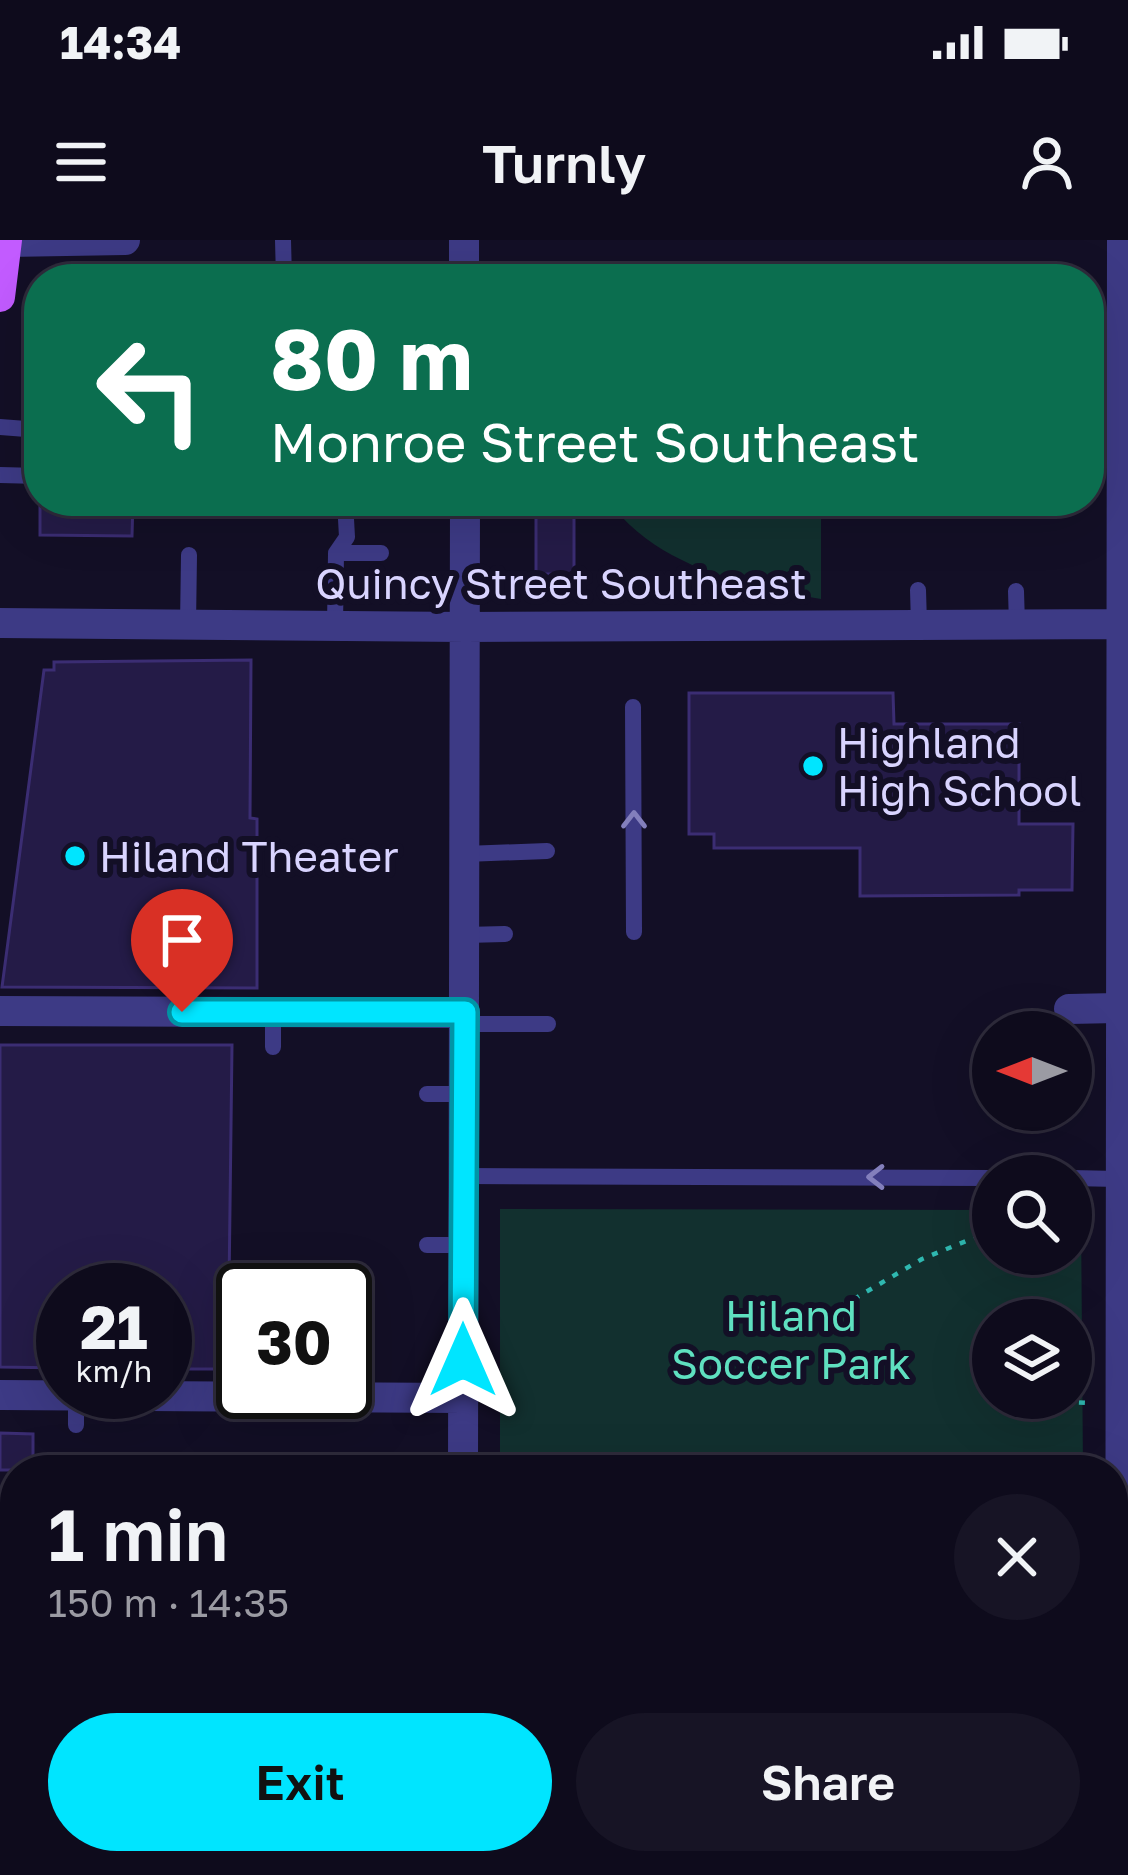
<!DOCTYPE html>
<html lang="en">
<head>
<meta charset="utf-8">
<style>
  body { margin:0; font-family:"Golos Text",sans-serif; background:#171425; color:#f1f3f6; height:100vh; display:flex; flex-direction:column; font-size:45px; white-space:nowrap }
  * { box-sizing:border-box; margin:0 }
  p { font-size:39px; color:#9b9ba3 }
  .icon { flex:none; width:66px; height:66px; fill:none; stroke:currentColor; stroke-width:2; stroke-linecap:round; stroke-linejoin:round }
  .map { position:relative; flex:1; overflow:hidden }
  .details { position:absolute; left:0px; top:1215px; width:1128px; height:420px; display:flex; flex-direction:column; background:#0e0b1c; border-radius:48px 48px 0 0; box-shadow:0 12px 48px #0002,0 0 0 3px #2e2b3b }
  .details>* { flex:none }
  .hud { position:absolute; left:24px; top:24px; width:1080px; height:252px; border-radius:48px; box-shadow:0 12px 48px #0002,0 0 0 3px #2e2b3b; background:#0b6e4f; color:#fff; overflow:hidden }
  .needle { width:78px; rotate:270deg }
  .buttons { position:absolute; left:972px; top:771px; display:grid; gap:24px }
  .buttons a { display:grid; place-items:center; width:120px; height:120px; border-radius:50%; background:#0e0b1c; box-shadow:0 12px 48px #0002,0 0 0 3px #2e2b3b; font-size:60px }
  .speed { position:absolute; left:36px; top:1023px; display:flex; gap:24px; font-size:60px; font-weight:700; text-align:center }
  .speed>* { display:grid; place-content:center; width:156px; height:156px; border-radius:50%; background:#0e0b1c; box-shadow:0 12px 48px #0002,0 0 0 3px #2e2b3b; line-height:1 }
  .speed small { font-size:30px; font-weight:400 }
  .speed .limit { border:6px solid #111; border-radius:18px; background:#fff; color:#111 }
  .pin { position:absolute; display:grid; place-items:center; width:102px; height:102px; color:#fff; margin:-123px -51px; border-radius:50% 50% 50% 0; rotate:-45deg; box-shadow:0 0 12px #0007 }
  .pin .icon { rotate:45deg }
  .me { position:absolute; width:132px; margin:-66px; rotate:0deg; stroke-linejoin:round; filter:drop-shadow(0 0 9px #0008) }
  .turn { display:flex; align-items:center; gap:42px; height:252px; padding:0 48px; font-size:54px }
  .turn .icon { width:156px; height:156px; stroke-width:2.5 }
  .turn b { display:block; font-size:84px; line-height:102px }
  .round { display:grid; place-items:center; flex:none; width:126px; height:126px; border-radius:63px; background:#171425 }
  .summary { display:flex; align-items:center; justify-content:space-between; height:204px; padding:0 48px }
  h1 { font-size:72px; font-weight:600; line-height:90px }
  .primary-button { display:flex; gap:24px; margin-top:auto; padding:24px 48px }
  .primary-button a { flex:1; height:138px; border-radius:72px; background:#00e5ff; color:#111; font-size:48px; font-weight:600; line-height:138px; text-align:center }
  .primary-button a+a { background:#171425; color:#f1f3f6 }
  .status { display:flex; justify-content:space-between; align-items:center; height:84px; padding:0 60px; background:#0e0b1c; direction:ltr }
  .status svg { height:33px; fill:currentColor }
  header { display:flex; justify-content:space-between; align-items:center; height:156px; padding:0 48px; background:#0e0b1c; font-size:54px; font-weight:600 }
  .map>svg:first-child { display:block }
</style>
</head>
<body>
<div class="status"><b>14:34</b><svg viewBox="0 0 49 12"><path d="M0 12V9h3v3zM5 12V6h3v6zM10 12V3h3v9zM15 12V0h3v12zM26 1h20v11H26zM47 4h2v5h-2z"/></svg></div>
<header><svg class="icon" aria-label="menu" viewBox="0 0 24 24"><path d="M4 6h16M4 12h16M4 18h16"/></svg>Turnly<svg class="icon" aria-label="person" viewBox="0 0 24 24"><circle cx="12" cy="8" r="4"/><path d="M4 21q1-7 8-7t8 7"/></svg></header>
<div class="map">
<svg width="1128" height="1635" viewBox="0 0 1128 1635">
  <rect width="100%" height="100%" fill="#130f26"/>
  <path fill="#12302f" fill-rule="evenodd" d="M608,261H821V359C743,345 659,328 608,261Z
    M500,969L993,970V1014H1071V970H1081L1083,1230H500ZM993,1080H1071V1158H993Z"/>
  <path fill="#241b47" stroke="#3b2d73" stroke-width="3" d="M40,261H133L132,296L40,295Z
    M536,261H574V334H536Z
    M251,420L250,578L257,579V748L2,747L44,430H54V422Z
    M689,453H893L894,484H1019V584H1073L1072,650H1019V655L860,656V608H714V594H689Z
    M0,805H232L228,1129H165V1050H63V1128L0,1127Z
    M0,1193L33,1194V1230H0Z"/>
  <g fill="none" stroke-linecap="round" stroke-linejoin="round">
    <path stroke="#2fb8b0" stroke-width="4.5" stroke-dasharray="6 9" stroke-linecap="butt" d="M1071,987H1088
      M815,1082L922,1019L993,990
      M1004,1159L1088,1163"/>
    <path stroke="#3d3a85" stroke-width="16" d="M283,0L284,39
      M0,187L39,190
      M0,235L39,236
      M336,313H381
      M918,350L919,384
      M1016,351L1017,385
      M188,385L189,315
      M335,386L336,313L347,297L345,261
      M633,467L634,692
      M465,614L547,611
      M465,695L505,694
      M273,772V807
      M465,784H548
      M427,854H464
      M464,936L993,938
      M1071,938L1118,939
      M427,1005H463
      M76,1156V1185
      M539,1620L540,1635
      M1076,1629L1120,1630
      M136,1635L137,1620"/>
    <path stroke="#3d3a85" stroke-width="30" d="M464,0V39
      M7,2L125,0
      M0,383L465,387L1123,384
      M1069,769L1117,768
      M0,771L465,773
      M0,1155L463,1158
      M463,1230L465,261
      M0,1548H15
      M463,1635V1620
      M1120,1635L1122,0"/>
    <path stroke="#c25bff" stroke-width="30" d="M0,57L7,0"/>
  </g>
  <defs><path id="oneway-chevron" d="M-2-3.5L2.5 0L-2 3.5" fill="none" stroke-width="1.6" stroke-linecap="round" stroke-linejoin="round" transform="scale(3)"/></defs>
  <g stroke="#837fbc">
    <use href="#oneway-chevron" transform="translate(634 580) rotate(-90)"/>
    <use href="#oneway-chevron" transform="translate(876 937) rotate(-180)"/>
  </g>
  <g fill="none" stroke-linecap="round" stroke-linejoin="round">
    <g stroke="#0095a6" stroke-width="30">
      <path id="route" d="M182,772H465L463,1120"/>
    </g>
    <use href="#route" stroke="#00e5ff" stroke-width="21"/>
  </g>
  <g fill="#00e5ff" stroke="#130f26" stroke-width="4.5">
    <circle cx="813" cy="526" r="12"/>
    <circle cx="75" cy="616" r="12"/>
  </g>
  <g text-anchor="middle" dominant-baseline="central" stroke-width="12" stroke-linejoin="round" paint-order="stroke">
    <g font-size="42" fill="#d9d4ff" stroke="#130f26">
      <text x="561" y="343">Quincy Street Southeast</text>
    </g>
    <g font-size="42" fill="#d9d4ff" stroke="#130f26" text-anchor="start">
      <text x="837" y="502">Highland<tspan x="837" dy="48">High School</tspan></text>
      <text x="99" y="616">Hiland Theater</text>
    </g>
    <g font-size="42" fill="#5fe0c0" stroke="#130f26">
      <text x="791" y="1075">Hiland<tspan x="791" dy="48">Soccer Park</tspan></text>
    </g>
  </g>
</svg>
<div class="buttons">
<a><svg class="needle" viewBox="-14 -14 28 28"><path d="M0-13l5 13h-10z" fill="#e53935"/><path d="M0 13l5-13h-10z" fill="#9b9ba3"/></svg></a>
<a><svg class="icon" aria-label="search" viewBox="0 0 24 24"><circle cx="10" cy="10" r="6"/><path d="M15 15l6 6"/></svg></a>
<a><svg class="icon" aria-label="layers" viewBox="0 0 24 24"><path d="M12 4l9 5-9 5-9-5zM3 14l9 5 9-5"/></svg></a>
</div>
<div class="speed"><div>21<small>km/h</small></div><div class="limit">30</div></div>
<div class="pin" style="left:182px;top:772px;background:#d93025"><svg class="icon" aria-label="arrive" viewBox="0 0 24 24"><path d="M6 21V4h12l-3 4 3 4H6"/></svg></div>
<svg class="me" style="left:463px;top:1120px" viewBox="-20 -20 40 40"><path d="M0-17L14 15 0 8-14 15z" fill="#00e5ff" stroke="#fff" stroke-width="4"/></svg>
<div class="hud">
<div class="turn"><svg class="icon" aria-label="left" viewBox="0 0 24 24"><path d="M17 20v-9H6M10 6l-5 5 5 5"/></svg><div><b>80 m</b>Monroe Street Southeast</div></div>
</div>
<section class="details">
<div class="summary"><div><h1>1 min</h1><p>150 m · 14:35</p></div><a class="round"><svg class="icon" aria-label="close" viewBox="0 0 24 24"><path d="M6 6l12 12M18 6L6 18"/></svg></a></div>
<div class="primary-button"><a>Exit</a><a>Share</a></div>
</section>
</div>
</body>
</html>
